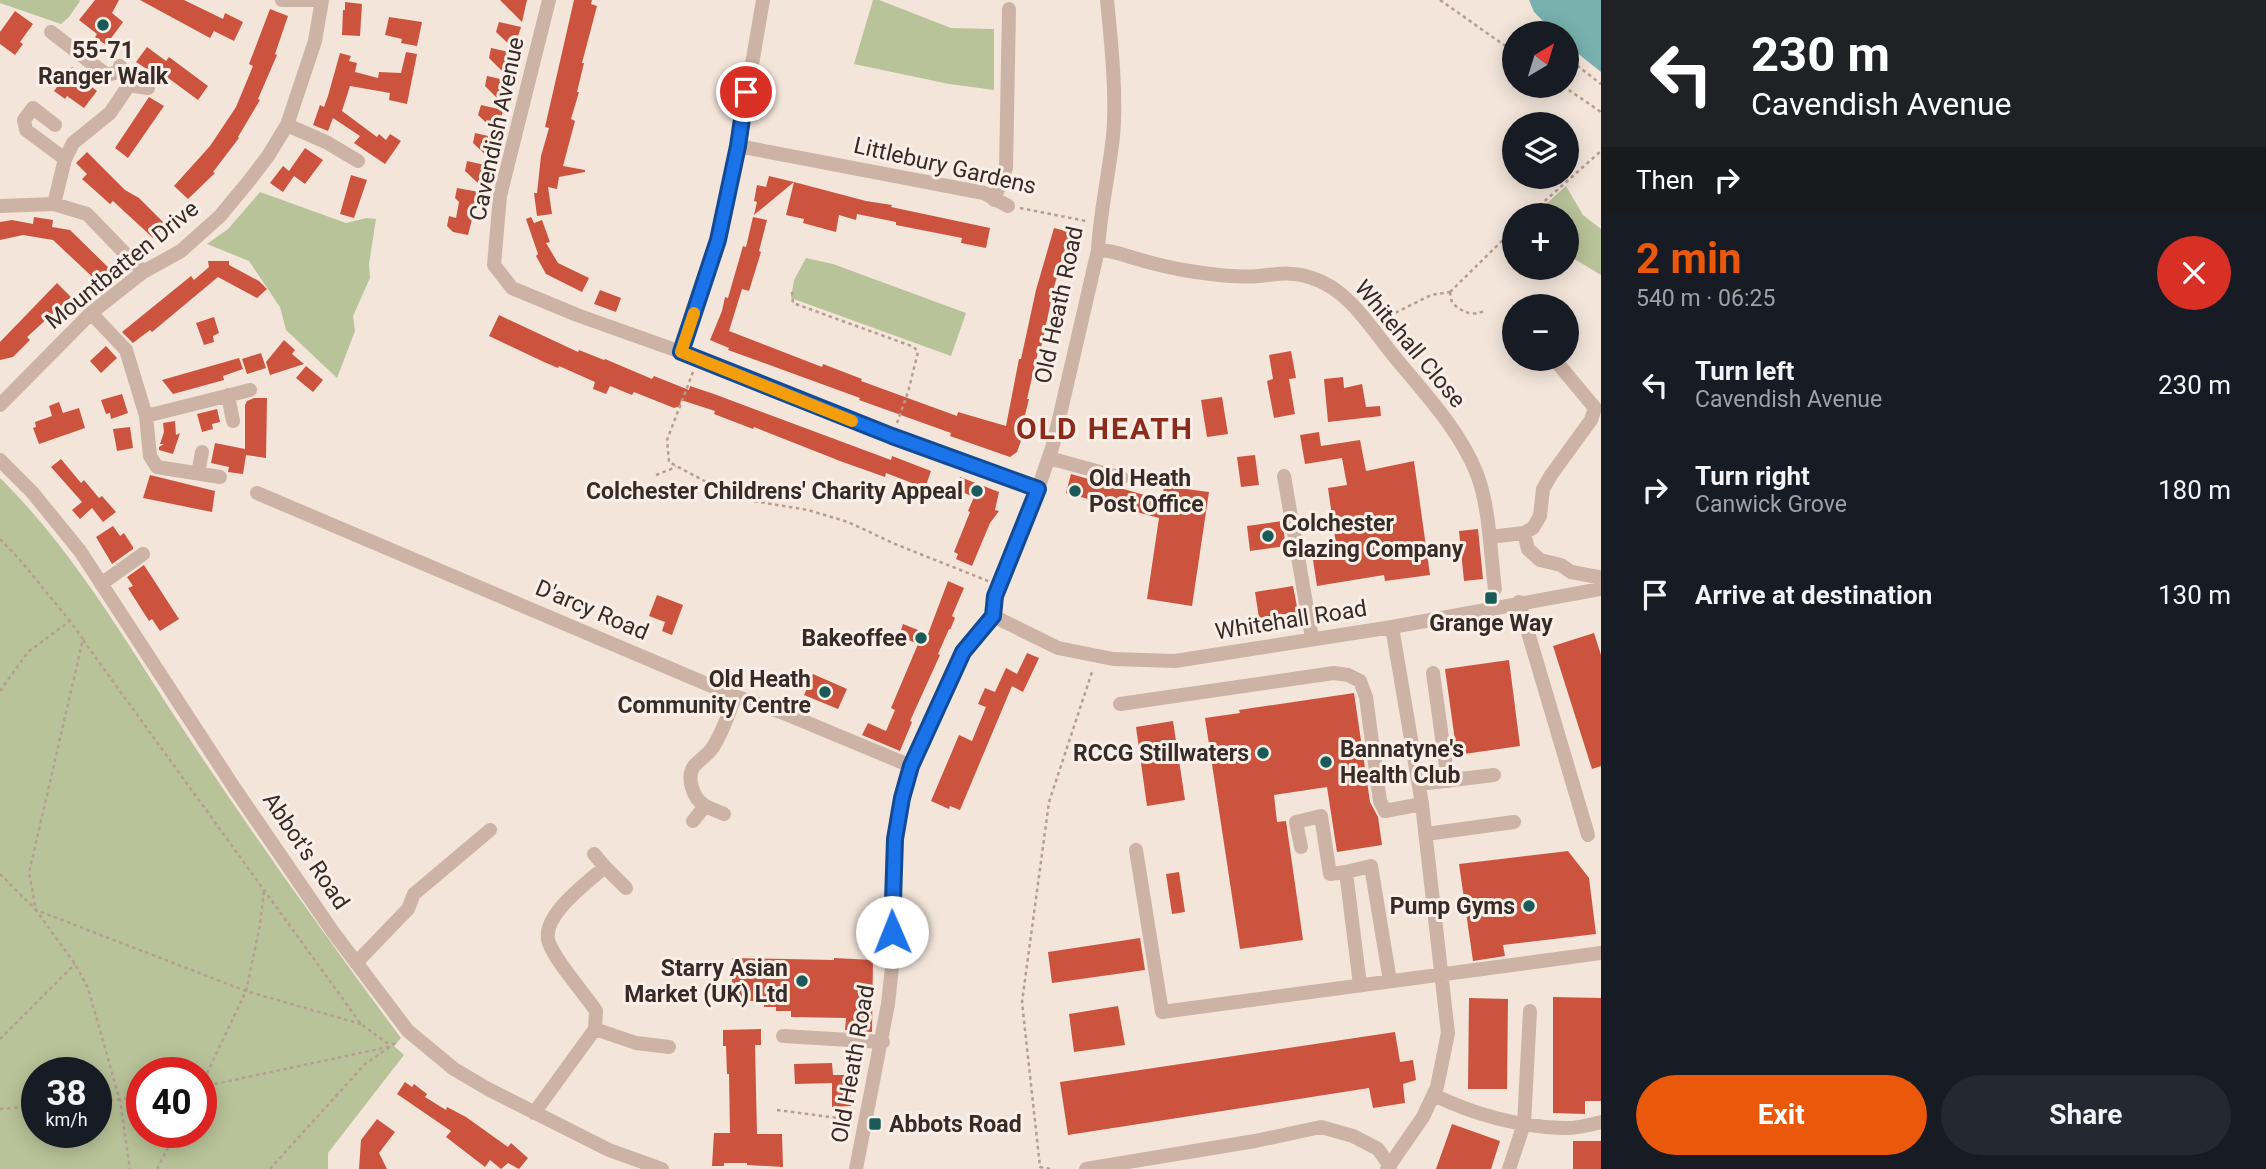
<!DOCTYPE html>
<html lang="en">
<head>
<meta charset="utf-8">
<style>
  body { margin:0; font-family:Roboto,sans-serif; background:#242831; color:#f1f3f6; height:100vh; display:flex; flex-direction:column; font-size:26px; white-space:nowrap }
  * { box-sizing:border-box; margin:0 }
  p { font-size:23px; color:#9ea1a6 }
  .icon { flex:none; width:38px; height:38px; fill:none; stroke:currentColor; stroke-width:2; stroke-linecap:round; stroke-linejoin:round }
  .map { position:relative; flex:1; overflow:hidden }
  .sheet { display:flex; flex-direction:column; background:#171b24; width:665px }
  .sheet>* { flex:none }
  .hud { background:#202124; color:#fff; overflow:hidden }
  .needle { width:46px; rotate:38deg }
  .controls { position:absolute; left:1502px; top:21px; display:grid; gap:14px }
  .controls a { display:grid; place-items:center; width:77px; height:77px; border-radius:50%; background:#171b24; box-shadow:0 4px 18px #0003; font-size:35px }
  .speed { position:absolute; left:21px; top:1057px; display:flex; gap:14px; font-size:35px; font-weight:700; text-align:center }
  .speed>* { display:grid; place-content:center; width:91px; height:91px; border-radius:50%; background:#171b24; box-shadow:0 4px 18px #0003; line-height:1 }
  .speed small { font-size:18px; font-weight:400 }
  .speed .limit { border:10px solid #d22; background:#fff; color:#111 }
  .pin { position:absolute; display:grid; place-items:center; width:60px; height:60px; color:#fff; margin:-30px; border:4px solid #fff; border-radius:50%; box-shadow:0 2px 7px #0007 }
  .me { position:absolute; width:77px; margin:-38px; rotate:359deg; stroke-linejoin:round; filter:drop-shadow(0 0 5px #0008) }
  .turn { display:flex; align-items:center; gap:24px; height:147px; padding:0 35px; font-size:32px }
  .turn .icon { width:91px; height:91px; stroke-width:2.5 }
  .turn b { display:block; font-size:49px; line-height:60px }
  .then { display:flex; align-items:center; height:66px; padding:0 35px; background:#0003; gap:14px; font-size:26px }
  .round { display:grid; place-items:center; flex:none; width:74px; height:74px; border-radius:37px; background:#242831 }
  .headline { display:flex; align-items:center; justify-content:space-between; height:119px; padding:0 35px }
  h1 { font-size:42px; font-weight:700; line-height:52px; color:#ea580c }
  .button { display:flex; gap:14px; margin-top:auto; padding:14px 35px }
  .button a { flex:1; height:80px; border-radius:42px; background:#ea580c; color:#fff; font-size:28px; font-weight:700; line-height:80px; text-align:center }
  .button a+a { background:#242831; color:#f1f3f6 }
  ul { padding:0; list-style:none }
  li { display:flex; align-items:center; gap:21px; height:105px; padding:0 35px }
  li div { flex:1 }
  li b { display:block; font-size:26px }
  li em { font-style:normal }
  main { display:flex; flex:1; min-height:0 }
  .map>svg:first-child { display:block }
</style>
</head>
<body>
<main>
<div class="map">
<svg width="1601" height="1169" viewBox="0 0 1601 1169">
  <rect width="100%" height="100%" fill="#f3e5da"/>
  <path fill="#b9c399" fill-rule="evenodd" d="M0,0H79L80,1L69,17L61,24L0,3Z
    M873,0H879L951,28L994,29V90L949,84L854,64Z
    M1566,186L1583,215L1601,229V275L1566,254V215H1534Z
    M260,192L346,223L367,218L376,219L369,264L370,278L353,316L355,331L337,378L286,330L280,307L249,261L207,244L228,229Z
    M806,258L833,264L966,313L951,356L791,298L794,280Z
    M0,478C73,550 125,640 181,726C251,832 325,936 401,1038L394,1046L404,1055L328,1153V1169H0ZM37,1073H96V1132H37ZM142,1073H201V1132H142Z"/>
  <path fill="#78b1ae" d="M1529,0H1601V72L1566,44V33H1555L1534,12Z"/>
  <path fill="#cc543f" d="M95,0H119L112,13L123,22L106,45L95,37L97,34L79,20Z
    M140,0H184L223,19L225,13L243,22L234,41L214,31L210,38Z
    M500,0H527L522,22Z
    M574,0H592L591,4L597,6L582,63H584L577,92H579L571,119L575,121L563,166L585,170V172L559,177L557,189L548,187L552,214L537,216L534,193H537L541,156L549,128L545,127Z
    M345,2L362,4L360,36L342,35L343,10H345Z
    M270,9L288,16L275,54L277,55L258,99L260,100L238,137L239,138L213,172L215,173L188,199L174,186L210,146L236,107L253,66L249,64Z
    M15,11L33,24L20,42L23,44L15,55L0,44V32Z
    M389,17L422,22L417,46L401,43L402,39L385,35Z
    M499,22L521,27L514,49L496,32Z
    M147,47L166,61L169,57L208,86L198,100L156,69L153,73L136,62Z
    M491,48L513,53L508,77L489,58Z
    M406,52L417,54L407,104L389,100L390,93L350,86L342,111L377,137L379,134L386,140L390,134L401,141L385,164L354,143L360,136L333,118L328,131L313,125L320,105L324,107L328,96L340,53L351,56L349,61L357,63L355,72L378,78L379,72L401,73Z
    M72,67L82,76L80,78L97,91L84,108L67,96L65,99L54,91Z
    M487,76L509,81L504,105L485,86Z
    M149,97L164,106L128,158L115,148Z
    M481,105L503,110L498,134L478,115Z
    M475,133L497,138L491,160L473,143Z
    M305,148L323,160L305,184L294,176L283,192L270,183L283,166L289,171Z
    M87,152L125,190L139,198L166,225L153,238L113,201L110,204L82,179L87,174L76,163Z
    M467,161L489,166L486,180L482,179L481,186L465,171Z
    M351,175L367,180L354,218L340,214Z
    M769,176L794,182L754,215L757,202L754,201L757,185L766,187Z
    M794,182L866,201L892,205L891,207L990,228L986,248L961,243L962,238L896,225V222L857,214L856,220L839,215L836,232L803,223L804,219L786,215Z
    M457,188L479,192L468,235L453,232L447,226L449,216L456,218L459,202L455,198Z
    M34,217L53,220L52,227L70,230L114,273L101,285L53,240L23,235L0,240V222L12,220L33,224Z
    M531,217L534,223L542,220L550,242L546,243L558,263L589,278L582,292L546,274L536,256L538,254L526,219Z
    M753,217L767,220L759,251L761,252L749,291L742,289L729,331L822,367L823,364L862,379L861,381L957,416L958,412L1006,426L1019,359H1021L1036,290L1054,228L1070,232L1054,287L1040,353L1038,352L1027,399H1029L1021,431L1024,432L1017,452L1010,457L950,436L951,433L859,400L860,398L728,350L729,348L710,340L722,311L725,297L728,298L743,246L746,247Z
    M208,261H229V265L259,281L267,289L257,298L218,277L152,332L150,330L133,343L122,332L191,276L194,280L209,267Z
    M57,283L71,297L27,337L30,340L13,357L0,360V342Z
    M600,290L621,298L616,312L594,304Z
    M499,315L578,352L579,350L604,360L605,359L652,379L654,376L689,390L690,386L714,394L891,460L892,456L931,471L925,488L886,473L885,477L840,461L754,427L753,429L714,414L715,411L681,400L680,406L674,408L634,392L632,395L610,386L606,394L593,389L595,382L559,366L558,368L544,362L489,336Z
    M214,317L219,333L213,336L214,342L204,345L196,323Z
    M284,340L295,350L292,354L304,364L270,375L266,362Z
    M106,346L117,358L101,373L90,361Z
    M1291,351L1296,378L1289,379L1295,414L1274,418L1267,381L1273,379L1269,355Z
    M261,353L266,368L247,374L242,359Z
    M239,358L243,369L223,376L224,380L173,394L162,380Z
    M306,366L323,380L313,392L296,378Z
    M1343,377L1344,388L1362,384L1366,407L1380,406L1381,416L1328,422L1324,379Z
    M122,394L128,413L111,419L110,413L106,414L101,400Z
    M1222,397L1228,434L1207,437L1201,400Z
    M254,398H267L266,458L246,455L243,474L228,472L229,467L211,463L215,443L245,449V405L247,401Z
    M59,402L63,413L79,408L85,428L39,444L33,428L36,427L35,422L52,416L49,406Z
    M217,409L220,422L212,424L213,429L202,432L197,414Z
    M175,421L176,435L180,433L173,454L159,450V447L164,444H160L164,432L163,423Z
    M130,427L133,448L117,451L113,429Z
    M1319,432L1321,446L1360,440L1366,471L1414,461L1430,575L1385,581L1384,575L1317,586L1311,547L1336,544L1328,488L1347,485L1342,458L1305,464L1300,435Z
    M1255,455L1259,485L1241,487L1237,457Z
    M61,459L81,483L84,480L99,498L102,496L116,512L103,522L92,508L80,519L72,510L82,502L51,467Z
    M1071,474L1162,500L1164,486L1209,492L1192,606L1147,599L1159,518L1066,493Z
    M150,475L215,491L212,512L143,498Z
    M960,477L999,492L995,510L999,511L990,523L972,566L956,559L958,554L954,552L970,512L968,511L974,497L955,489Z
    M1282,521L1286,546L1250,551L1247,526Z
    M113,526L120,536L124,533L133,547V549L112,564L96,537Z
    M1478,529L1483,579L1464,581L1459,531Z
    M144,565L179,619L160,631L152,619L149,621L128,588L133,586L127,577Z
    M948,581L964,588L952,616L955,618L950,630L949,629L938,654L940,655L910,721L912,722L900,751L862,735L868,723L886,731L895,710L891,708L918,644L899,636L903,624L928,634Z
    M1293,586L1298,612L1259,618L1255,592Z
    M657,595L683,605L672,635L662,631L665,622L649,616Z
    M1594,633L1601,655V766L1592,769L1553,646Z
    M1027,653L1039,658L1023,692L1012,686L960,810L950,806L949,809L931,801L959,735L972,741L986,707L978,704L985,688L995,692L1006,668L1017,674Z
    M1509,660L1520,746L1457,755L1445,669Z
    M813,674L847,689L838,709L804,695Z
    M1354,693L1370,802L1378,817L1382,845L1337,852L1327,787L1274,795L1277,822L1286,821L1303,940L1240,949L1205,718L1240,713L1239,710Z
    M1173,721L1185,800L1147,806L1136,727Z
    M1568,851L1589,878L1596,934L1503,945L1505,956L1473,961L1459,864Z
    M1179,872L1185,912L1172,914L1166,874Z
    M1140,938L1145,970L1052,983L1048,952Z
    M732,958L834,960V958L873,960L872,1032L845,1030L846,1018L791,1017V1011H776V1007H764V1001H732Z
    M1553,997L1601,998V1101H1585V1114L1553,1113Z
    M1469,998L1508,999L1507,1089H1468Z
    M1118,1006L1125,1045L1074,1052L1069,1014Z
    M761,1029V1045H755L757,1134H782L783,1167L747,1165V1163H724V1166H712L714,1133H730L729,1074H727L726,1046H723V1030Z
    M1395,1032L1400,1062L1413,1060L1416,1080L1403,1084L1405,1103L1373,1108L1369,1088L1068,1135L1060,1082Z
    M832,1063L833,1075H851V1106L832,1107V1083L795,1084L794,1064Z
    M405,1082L412,1087L414,1084L427,1094L425,1097L446,1110L447,1107L466,1117L508,1147L511,1143L528,1158L519,1169L508,1163L501,1169L490,1160L485,1167L446,1137L451,1131L397,1094Z
    M377,1119L395,1132L379,1153L387,1169H359L361,1140Z
    M1452,1124L1500,1141L1491,1169H1436Z
    M1573,1141H1601V1169H1573Z"/>
  <g fill="none" stroke-linecap="round" stroke-linejoin="round">
    <path stroke="#b79d90" stroke-width="2.5" stroke-dasharray="3.5 3.5" stroke-linecap="butt" d="M1440,0L1514,52
      M1566,57L1601,84
      M1563,86L1601,112
      M1020,208L1086,221
      M1529,215L1601,151
      M792,292L793,303L914,347L918,352L908,392L897,423
      M1450,292L1514,229
      M1450,292L1452,303C1464,313 1471,316 1485,311
      M1383,319L1431,295L1450,292
      M693,372L667,440L669,462L710,484L753,501L808,510L848,522L895,544L988,581
      M656,475L676,467
      M0,539L20,560L70,621
      M83,640L361,1024L391,1046
      M0,691L28,652L70,621L83,639L29,873L36,910L75,964L88,988L120,1101L130,1169
      M0,874L36,910L246,991L361,1024
      M0,1039L75,964
      M201,1086L246,991L260,925L264,891
      M201,1087L388,1047
      M96,1102L142,1097
      M0,1109L37,1106
      M777,1110L853,1120
      M157,1169L176,1132
      M270,1169L364,1065L398,1041
      M1050,1169L1040,1167L1022,1002L1049,802L1093,669"/>
    <path stroke="#ccb3a6" stroke-width="14" d="M282,0H314
      M549,0L500,196L494,265L512,288L577,315L681,352L892,436L1038,489
      M51,32L107,75L122,71
      M129,85L148,88
      M55,125L33,108L24,120L26,130L65,159
      M287,125L326,142L358,161
      M738,146L984,193L1008,206
      M994,200L1006,168L1009,9
      M54,204L65,159L73,143L110,113L129,85L120,66
      M0,206L54,204L87,214L143,272
      M1098,250C1111,250 1121,254 1134,258C1154,264 1175,269 1196,272C1216,275 1239,278 1259,276C1278,274 1293,271 1312,278C1351,290 1373,332 1398,361C1427,396 1460,431 1477,474C1490,509 1490,551 1495,589
      M91,313L126,350L146,416L250,390
      M681,352L717,240L738,146L763,0
      M228,395L233,421
      M0,405L91,313L143,272L181,251L220,216L249,181L268,156L287,125L315,41L322,0
      M146,416L150,456L157,467L220,477
      M1049,458L1122,478
      M0,460L32,492L80,551L235,789L333,932L408,1031L454,1069L488,1089L609,1150L662,1169
      M198,473L202,452
      M1284,476L1312,638
      M257,493L735,696L786,714L911,766
      M1524,533L1533,528L1540,516L1543,489L1551,475L1591,420L1595,408L1554,359
      M1490,537L1524,533L1528,549L1540,560L1561,565L1571,572L1598,577
      M101,584L143,554
      M1519,602L1588,835
      M993,616L1058,648L1113,659L1175,661L1392,627L1601,589
      M1433,673L1448,781
      M1120,704L1334,673L1348,675L1360,681L1366,697L1380,801L1385,811L1422,804
      M1419,784L1494,775
      M724,814C718,811 710,809 704,805C693,798 686,777 694,766C700,759 708,755 713,747C723,731 729,714 735,696
      M693,821L705,806L703,804
      M1426,834L1514,822
      M1301,847L1296,822L1321,816L1330,874L1346,872L1360,985
      M1136,850L1162,1012L1601,953
      M594,854L605,867
      M1346,872L1371,866L1390,981
      M356,963L408,909L414,894L490,830
      M595,1029L636,1043L669,1047
      M783,1036L883,1042
      M1434,1095C1472,1114 1520,1127 1563,1128C1575,1129 1589,1125 1601,1122
      M534,1113L595,1029L596,1011C582,990 558,965 549,943C539,917 588,882 605,867L626,888
      M856,1169L888,1004L893,958L892,906L895,840L902,798L911,766L963,652L993,616L995,596L1038,489L1053,445L1098,250C1100,212 1109,174 1113,136C1117,96 1111,41 1107,0
      M1086,1169L1255,1141L1321,1127L1353,1136L1378,1149L1390,1166
      M1387,1169L1423,1117L1437,1087L1448,1033L1422,804L1392,627
      M1509,1169L1524,1124L1530,1011"/>
  </g>
  <g fill="none" stroke-linecap="round" stroke-linejoin="round">
    <g stroke="#114b97" stroke-width="18">
      <path id="route" d="M746,92L738,146L718,240L681,352L892,436L1038,489L995,596L993,616L963,652L911,766L902,798L895,839L892,932"/>
    </g>
    <use href="#route" stroke="#1a73e8" stroke-width="12"/>
    <path stroke="#f59e0b" stroke-width="12" d="M694,313L681,352L852,421"/>
  </g>
  <g fill="#1a5b59" stroke="#faefe7" stroke-width="2.5">
    <circle cx="103" cy="25" r="7"/>
    <circle cx="977" cy="491" r="7"/>
    <circle cx="1075" cy="491" r="7"/>
    <circle cx="1268" cy="536" r="7"/>
    <rect x="1484" y="591" width="14" height="14" rx="3.5"/>
    <circle cx="921" cy="638" r="7"/>
    <circle cx="825" cy="692" r="7"/>
    <circle cx="1263" cy="753" r="7"/>
    <circle cx="1326" cy="762" r="7"/>
    <circle cx="1529" cy="906" r="7"/>
    <circle cx="802" cy="981" r="7"/>
    <rect x="868" y="1117" width="14" height="14" rx="3.5"/>
  </g>
  <g text-anchor="middle" dominant-baseline="central" stroke-width="6" stroke-linejoin="round" paint-order="stroke">
    <g font-size="23" font-weight="bold" fill="#372b27" stroke="#faefe7" text-anchor="end">
      <text x="103" y="50" text-anchor="middle">55-71<tspan x="103" dy="26">Ranger Walk</tspan></text>
      <text x="1089" y="478" text-anchor="start">Old Heath<tspan x="1089" dy="26">Post Office</tspan></text>
      <text x="963" y="491">Colchester Childrens' Charity Appeal</text>
      <text x="1282" y="523" text-anchor="start">Colchester<tspan x="1282" dy="26">Glazing Company</tspan></text>
      <text x="1491" y="623" text-anchor="middle">Grange Way</text>
      <text x="907" y="638">Bakeoffee</text>
      <text x="811" y="679">Old Heath<tspan x="811" dy="26">Community Centre</tspan></text>
      <text x="1340" y="749" text-anchor="start">Bannatyne's<tspan x="1340" dy="26">Health Club</tspan></text>
      <text x="1249" y="753">RCCG Stillwaters</text>
      <text x="1515" y="906">Pump Gyms</text>
      <text x="788" y="968">Starry Asian<tspan x="788" dy="26">Market (UK) Ltd</tspan></text>
      <text x="889" y="1124" text-anchor="start">Abbots Road</text>
    </g>
    <g font-size="23" fill="#372b27" stroke="#faefe7">
      <text transform="translate(497 129) rotate(-78)">Cavendish Avenue</text>
      <text transform="translate(945 166) rotate(13)">Littlebury Gardens</text>
      <text transform="translate(122 265) rotate(-39)">Mountbatten Drive</text>
      <text transform="translate(1059 305) rotate(-78)">Old Heath Road</text>
      <text transform="translate(1410 344) rotate(50)">Whitehall Close</text>
      <text transform="translate(592 610) rotate(23)">D'arcy Road</text>
      <text transform="translate(1291 620) rotate(-9)">Whitehall Road</text>
      <text transform="translate(306 851) rotate(56)">Abbot's Road</text>
      <text transform="translate(853 1064) rotate(-80)">Old Heath Road</text>
    </g>
    <g font-size="30" font-weight="bold" letter-spacing="2" fill="#8a2b1c" stroke="#faefe7">
      <text x="1105" y="428">OLD HEATH</text>
    </g>
  </g>
</svg>
<div class="controls">
<a><svg class="needle" viewBox="-14 -14 28 28"><path d="M0-13l5 13h-10z" fill="#e53935"/><path d="M0 13l5-13h-10z" fill="#9ea1a6"/></svg></a>
<a><svg class="icon" aria-label="layers" viewBox="0 0 24 24"><path d="M12 4l9 5-9 5-9-5zM3 14l9 5 9-5"/></svg></a>
<a>+</a>
<a>−</a>
</div>
<div class="speed"><div>38<small>km/h</small></div><div class="limit">40</div></div>
<div class="pin" style="left:746px;top:92px;background:#d93025"><svg class="icon" aria-label="arrive" viewBox="0 0 24 24"><path d="M6 21V4h12l-3 4 3 4H6"/></svg></div>
<svg class="me" style="left:892px;top:932px" viewBox="-20 -20 40 40"><circle r="19" fill="#fff"/><path d="M0-13L10 11 0 6-10 11z" fill="#1a73e8"/></svg>
</div>
<section class="sheet">
<div class="hud">
<div class="turn"><svg class="icon" aria-label="left" viewBox="0 0 24 24"><path d="M17 20v-9H6M10 6l-5 5 5 5"/></svg><div><b>230 m</b>Cavendish Avenue</div></div>
<div class="then">Then<svg class="icon" aria-label="right" viewBox="0 0 24 24"><path d="M7 20v-9h11M14 6l5 5-5 5"/></svg></div>
</div>
<div class="headline"><div><h1>2 min</h1><p>540 m · 06:25</p></div><a class="round" style="background:#d93025;color:#fff"><svg class="icon" aria-label="close" viewBox="0 0 24 24"><path d="M6 6l12 12M18 6L6 18"/></svg></a></div>
<ul>
<li><svg class="icon" aria-label="left" viewBox="0 0 24 24"><path d="M17 20v-9H6M10 6l-5 5 5 5"/></svg><div><b>Turn left</b><p>Cavendish Avenue</p></div><em>230 m</em></li>
<li><svg class="icon" aria-label="right" viewBox="0 0 24 24"><path d="M7 20v-9h11M14 6l5 5-5 5"/></svg><div><b>Turn right</b><p>Canwick Grove</p></div><em>180 m</em></li>
<li><svg class="icon" aria-label="arrive" viewBox="0 0 24 24"><path d="M6 21V4h12l-3 4 3 4H6"/></svg><div><b>Arrive at destination</b></div><em>130 m</em></li>
</ul>
<div class="button"><a>Exit</a><a>Share</a></div>
</section>
</main>
</body>
</html>
